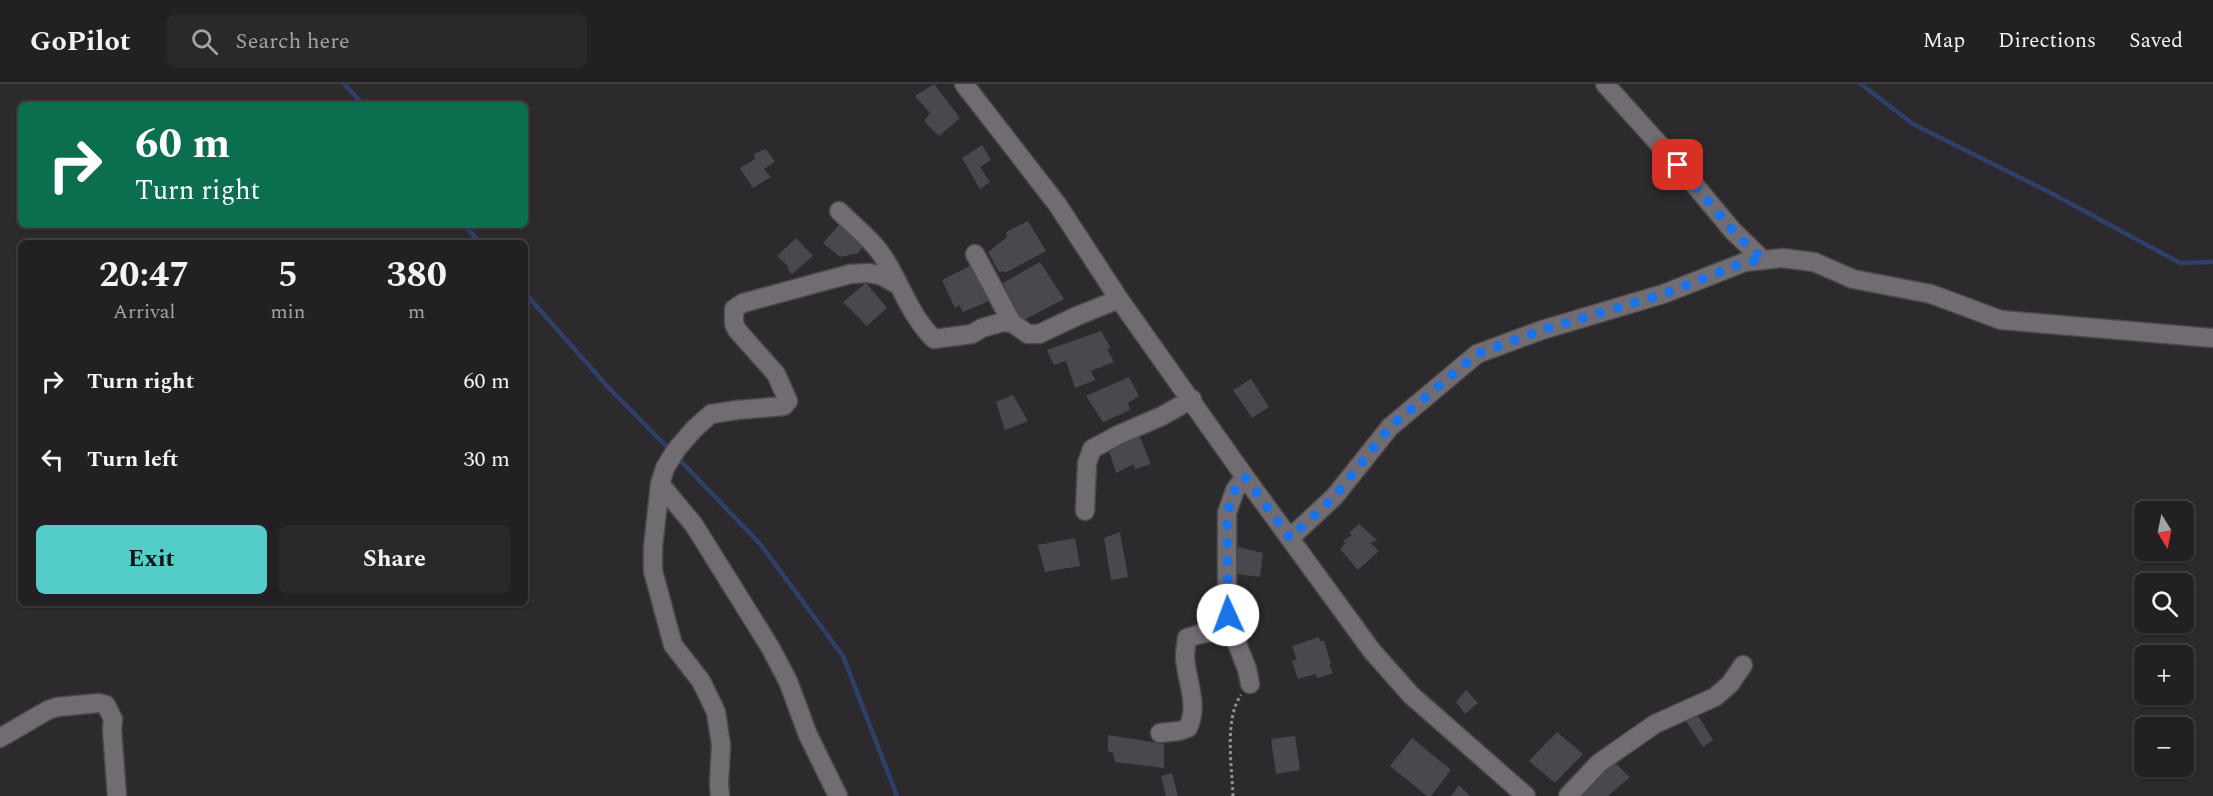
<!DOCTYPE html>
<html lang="en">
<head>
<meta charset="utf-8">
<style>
  body { margin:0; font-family:Spectral,serif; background:#2a282a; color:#f1f3f6; height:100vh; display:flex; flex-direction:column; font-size:22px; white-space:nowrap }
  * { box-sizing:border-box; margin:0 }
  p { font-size:20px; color:#a2a3a5 }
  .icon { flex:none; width:33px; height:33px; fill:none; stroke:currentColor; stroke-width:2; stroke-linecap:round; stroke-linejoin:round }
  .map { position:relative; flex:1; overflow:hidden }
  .drawer { position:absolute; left:18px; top:156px; width:510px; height:366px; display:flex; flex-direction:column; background:#222022; border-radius:9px; box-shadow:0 2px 4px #0004,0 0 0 2px #3f3e40 }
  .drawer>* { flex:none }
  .banner { position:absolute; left:18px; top:18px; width:510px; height:126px; border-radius:9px; box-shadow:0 2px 4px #0004,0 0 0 2px #3f3e40; background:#0b6e4f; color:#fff; overflow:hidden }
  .needle { width:39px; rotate:170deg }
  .buttons { position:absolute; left:2134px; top:417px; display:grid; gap:12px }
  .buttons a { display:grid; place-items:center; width:60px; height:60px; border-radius:9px; background:#222022; box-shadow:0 2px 4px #0004,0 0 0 2px #3f3e40; font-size:30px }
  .pin { position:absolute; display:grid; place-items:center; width:51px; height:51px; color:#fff; margin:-26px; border-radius:12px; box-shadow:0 3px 9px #0006 }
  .me { position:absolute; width:66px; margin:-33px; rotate:358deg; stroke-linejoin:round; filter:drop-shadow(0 0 4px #0008) }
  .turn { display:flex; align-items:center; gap:21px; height:126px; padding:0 18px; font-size:27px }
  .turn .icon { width:78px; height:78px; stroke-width:2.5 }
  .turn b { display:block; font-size:42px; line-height:51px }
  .eta { display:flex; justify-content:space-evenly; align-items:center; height:102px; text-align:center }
  .eta b { font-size:36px; font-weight:700; line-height:42px }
  .action { display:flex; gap:12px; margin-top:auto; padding:12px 18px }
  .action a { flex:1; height:69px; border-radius:9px; background:#54cdc8; color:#111; font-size:24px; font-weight:700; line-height:69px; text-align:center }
  .action a+a { background:#2a282a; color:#f1f3f6 }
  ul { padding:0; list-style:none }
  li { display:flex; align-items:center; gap:18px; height:78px; padding:0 18px }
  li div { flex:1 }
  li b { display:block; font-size:22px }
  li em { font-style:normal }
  header { display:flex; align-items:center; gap:36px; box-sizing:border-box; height:84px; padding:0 30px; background:#222022; border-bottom:2px solid #3f3e40 }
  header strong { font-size:28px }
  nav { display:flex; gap:33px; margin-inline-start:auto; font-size:21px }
  .search { width:420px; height:54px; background:#2a282a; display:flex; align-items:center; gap:15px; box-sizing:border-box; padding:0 21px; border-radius:9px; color:#a2a3a5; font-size:22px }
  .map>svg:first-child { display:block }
</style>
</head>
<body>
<header>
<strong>GoPilot</strong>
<div class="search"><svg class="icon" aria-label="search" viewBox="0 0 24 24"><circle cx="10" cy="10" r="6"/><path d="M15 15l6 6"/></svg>Search here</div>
<nav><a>Map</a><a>Directions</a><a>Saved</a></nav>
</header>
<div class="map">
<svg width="2213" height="712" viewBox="0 0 2213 712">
  <rect width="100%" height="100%" fill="#2d2a2e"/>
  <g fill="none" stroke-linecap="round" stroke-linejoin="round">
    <path stroke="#2e4069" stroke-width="4.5" d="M344,0L364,21
      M1861,0L1913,40L2051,109L2180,179L2213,178
      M465,141L480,159
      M525,209L607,302L670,366
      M678,374L761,461L843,572L897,712"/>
  </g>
  <path fill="#49484e" d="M934,0L960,34L939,52L924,37L930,29L915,12Z
    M982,61L991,76L980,83L990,98L980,105L962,74Z
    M766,65L775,78L764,85L771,93L753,104L740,84L755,75L754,70Z
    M1028,137L1046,167L1005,189L1004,187L999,188L988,168L1007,153L1006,148Z
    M841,139L864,161L858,169L840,173L823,159Z
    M796,154L813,172L792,190L787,184L788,182L777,172Z
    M1040,178L1064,215L1022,237L1003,199Z
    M974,180L992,216L963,228L959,221L955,224L942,196Z
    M866,199L887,224L867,242L843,218Z
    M1101,247L1111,264L1107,265L1114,278L1091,287L1095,296L1075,304L1066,277L1054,281L1047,266Z
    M1129,293L1139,312L1128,319L1130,326L1103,338L1086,312Z
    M1251,295L1269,323L1252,334L1233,306Z
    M1013,311L1028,337L1005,346L996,318Z
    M1138,349L1151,380L1135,385L1134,380L1116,389L1107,361Z
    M1359,440L1377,456L1370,459L1379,467L1358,486L1340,465L1346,459L1343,457L1352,451L1349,449Z
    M1120,448L1128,493L1111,496L1104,454Z
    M1075,454L1080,482L1045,488L1038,461Z
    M1238,463L1263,469L1260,493L1236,490Z
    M1319,553L1320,557H1324L1331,580H1329L1333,589L1317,594L1316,590L1298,595L1292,577L1297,576L1292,562Z
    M1466,606L1478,619L1465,630L1456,618Z
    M1697,630L1713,656L1703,663L1686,637Z
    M1557,648L1583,670L1555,699L1529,677Z
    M1108,651L1164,660V684L1115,678L1113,669L1108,667Z
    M1295,652L1300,686L1276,690L1271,655Z
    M1412,654L1451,686L1431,712H1427L1390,682Z
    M1613,677L1630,693L1608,712H1575Z
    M1172,689L1178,712H1166L1161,692Z
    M1459,701L1470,712H1451Z"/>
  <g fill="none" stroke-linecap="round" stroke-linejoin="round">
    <g stroke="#4b494c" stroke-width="21">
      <path id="minor" d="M964,0L1057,120L1119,215L1245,393L1372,567L1411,611L1526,712
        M1605,0L1678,81L1733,147L1763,176
        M839,127C855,143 876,159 887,179C902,204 912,234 934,255L972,250L982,244L1003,238L1012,239L1028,250H1039L1077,232L1119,215
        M975,170L1012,239
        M1245,393L1235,406L1227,429V521L1229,539L1247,585L1250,600
        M660,400L694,441L770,563L788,597L808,651L838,712
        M1085,427L1087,379L1092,365L1118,351L1162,332L1192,315
        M1290,454L1335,412L1390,343L1477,270L1542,246L1663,210L1745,178L1782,174L1814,178L1853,195L1931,210L2001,236L2213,254
        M1160,649L1179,647L1188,644C1199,620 1187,599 1185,574C1185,567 1186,561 1187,554C1202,548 1217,550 1229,539
        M0,654L48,626L57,623L99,619L106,621L113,635L112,646L117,712
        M720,712L719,700L721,661L716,628L701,597L673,561L653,487V463L660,400L665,384L676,366L694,345L711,330L737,326L784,322L788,317L776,290L737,246L734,240V225L743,219L850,190L869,189L882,192L898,201
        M1568,712L1599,679L1655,640L1715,613L1730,600L1743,581"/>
    </g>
    <path stroke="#939094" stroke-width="3" stroke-dasharray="3 3" stroke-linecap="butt" d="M1233,712C1232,683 1224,635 1241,611"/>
    <use href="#minor" stroke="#706c71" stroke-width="18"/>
  </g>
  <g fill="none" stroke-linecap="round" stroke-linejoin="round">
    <path stroke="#1a73e8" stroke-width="10" stroke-dasharray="0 18" d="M1228,531L1227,429L1235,406L1245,393L1290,454L1335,412L1390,343L1477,270L1542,246L1664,210L1745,178L1763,176L1733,147L1678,81"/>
  </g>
</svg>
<div class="buttons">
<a><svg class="needle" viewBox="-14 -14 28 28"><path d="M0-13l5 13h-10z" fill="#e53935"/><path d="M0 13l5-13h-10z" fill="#a2a3a5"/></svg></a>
<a><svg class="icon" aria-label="search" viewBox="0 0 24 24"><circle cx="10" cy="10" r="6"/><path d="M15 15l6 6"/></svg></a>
<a>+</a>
<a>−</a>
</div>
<div class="pin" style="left:1678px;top:81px;background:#d93025"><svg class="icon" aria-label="arrive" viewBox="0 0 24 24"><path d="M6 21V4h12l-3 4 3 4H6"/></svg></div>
<svg class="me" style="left:1228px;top:531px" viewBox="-20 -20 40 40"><circle r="19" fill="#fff"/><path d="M0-13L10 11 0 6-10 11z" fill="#1a73e8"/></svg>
<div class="banner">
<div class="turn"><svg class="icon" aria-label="right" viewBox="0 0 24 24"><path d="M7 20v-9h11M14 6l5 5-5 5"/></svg><div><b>60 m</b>Turn right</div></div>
</div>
<section class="drawer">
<div class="eta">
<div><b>20:47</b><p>Arrival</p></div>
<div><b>5</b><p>min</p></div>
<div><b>380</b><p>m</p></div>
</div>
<ul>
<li><svg class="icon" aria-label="right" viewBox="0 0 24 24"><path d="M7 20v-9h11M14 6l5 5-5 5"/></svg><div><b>Turn right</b></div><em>60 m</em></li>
<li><svg class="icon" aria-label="left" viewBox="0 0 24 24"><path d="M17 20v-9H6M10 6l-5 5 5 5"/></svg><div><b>Turn left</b></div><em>30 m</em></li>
</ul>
<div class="action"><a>Exit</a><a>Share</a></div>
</section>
</div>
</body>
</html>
